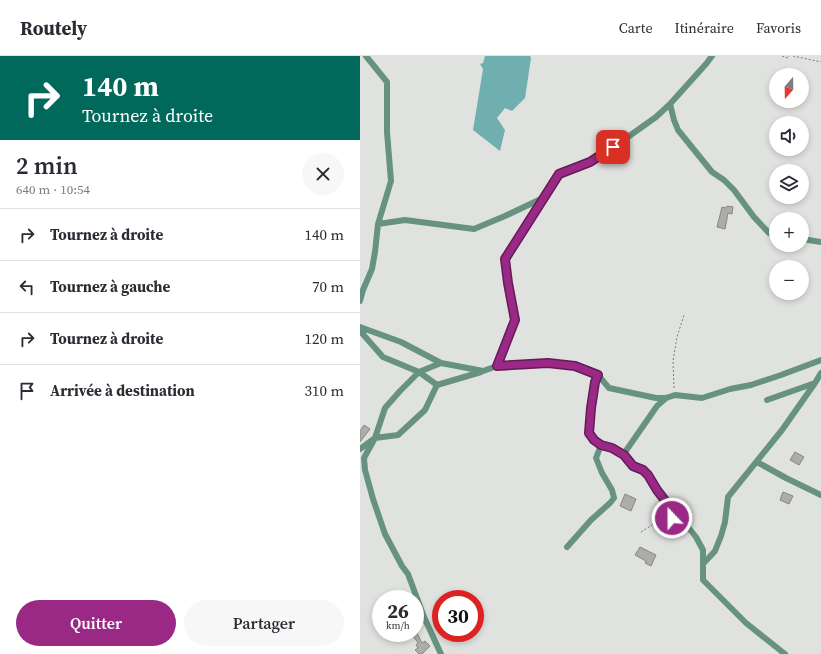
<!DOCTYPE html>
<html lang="fr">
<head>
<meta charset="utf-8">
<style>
  body { margin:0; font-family:"Source Serif 4",serif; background:#f7f7f7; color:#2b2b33; height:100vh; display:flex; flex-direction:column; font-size:15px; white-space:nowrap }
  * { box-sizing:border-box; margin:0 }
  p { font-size:13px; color:#7c7c81 }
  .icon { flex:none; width:22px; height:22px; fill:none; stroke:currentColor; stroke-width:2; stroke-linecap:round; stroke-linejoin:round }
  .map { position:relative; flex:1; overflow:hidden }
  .sheet { display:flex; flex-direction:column; background:#fff; width:360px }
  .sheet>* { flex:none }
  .hud { background:#00695c; color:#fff; overflow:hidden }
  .needle { width:26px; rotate:200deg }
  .tools { position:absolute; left:409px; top:12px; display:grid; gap:8px }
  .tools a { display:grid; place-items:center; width:40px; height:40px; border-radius:50%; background:#fff; box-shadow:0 2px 6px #0003; font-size:20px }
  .speed { position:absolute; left:12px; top:534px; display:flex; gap:8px; font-size:20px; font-weight:700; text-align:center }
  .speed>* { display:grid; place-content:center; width:52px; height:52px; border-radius:50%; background:#fff; box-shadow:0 2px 6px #0003; line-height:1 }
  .speed small { font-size:10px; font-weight:400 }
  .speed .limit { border:6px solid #d22; background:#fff; color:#111 }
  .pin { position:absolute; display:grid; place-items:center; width:34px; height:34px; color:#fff; margin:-17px; border-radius:8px; box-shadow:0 2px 6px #0006 }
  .me { position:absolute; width:44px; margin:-22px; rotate:338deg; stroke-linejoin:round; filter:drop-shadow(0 0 3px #0008) }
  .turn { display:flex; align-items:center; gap:14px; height:84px; padding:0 16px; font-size:18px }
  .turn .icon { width:52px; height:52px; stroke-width:2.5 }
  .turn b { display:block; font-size:28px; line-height:34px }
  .round { display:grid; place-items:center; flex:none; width:42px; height:42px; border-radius:21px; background:#f7f7f7 }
  .headline { display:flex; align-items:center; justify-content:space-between; height:68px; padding:0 16px }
  h1 { font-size:24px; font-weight:600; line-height:30px }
  .primary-button { display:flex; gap:8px; margin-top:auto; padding:8px 16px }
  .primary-button a { flex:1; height:46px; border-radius:24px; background:#9a2986; color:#fff; font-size:16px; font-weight:600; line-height:46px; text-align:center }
  .primary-button a+a { background:#f7f7f7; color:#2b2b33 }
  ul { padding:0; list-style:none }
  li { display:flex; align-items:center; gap:12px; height:52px; padding:0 16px; border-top:1px solid #e1e1e2 }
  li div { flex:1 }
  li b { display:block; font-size:15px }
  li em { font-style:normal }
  header { display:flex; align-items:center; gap:24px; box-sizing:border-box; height:56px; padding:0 20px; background:#fff; border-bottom:1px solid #e1e1e2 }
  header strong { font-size:19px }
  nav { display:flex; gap:22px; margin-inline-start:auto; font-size:14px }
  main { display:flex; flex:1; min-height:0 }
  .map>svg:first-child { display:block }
</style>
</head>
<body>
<header>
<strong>Routely</strong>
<nav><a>Carte</a><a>Itinéraire</a><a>Favoris</a></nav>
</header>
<main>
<section class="sheet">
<div class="hud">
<div class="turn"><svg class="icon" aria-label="right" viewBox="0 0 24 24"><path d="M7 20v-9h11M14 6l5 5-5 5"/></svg><div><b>140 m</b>Tournez à droite</div></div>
</div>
<div class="headline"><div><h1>2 min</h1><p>640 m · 10:54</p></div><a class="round"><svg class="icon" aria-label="close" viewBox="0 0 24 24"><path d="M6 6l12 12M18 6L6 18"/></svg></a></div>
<ul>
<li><svg class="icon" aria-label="right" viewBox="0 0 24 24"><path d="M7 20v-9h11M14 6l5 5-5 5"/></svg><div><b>Tournez à droite</b></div><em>140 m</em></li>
<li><svg class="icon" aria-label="left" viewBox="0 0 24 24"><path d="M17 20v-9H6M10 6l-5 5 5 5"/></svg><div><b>Tournez à gauche</b></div><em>70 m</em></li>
<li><svg class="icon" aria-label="right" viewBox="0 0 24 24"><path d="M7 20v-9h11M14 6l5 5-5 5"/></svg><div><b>Tournez à droite</b></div><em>120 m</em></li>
<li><svg class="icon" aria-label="arrive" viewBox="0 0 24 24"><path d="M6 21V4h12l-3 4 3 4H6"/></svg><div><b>Arrivée à destination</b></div><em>310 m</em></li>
</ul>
<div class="primary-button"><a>Quitter</a><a>Partager</a></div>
</section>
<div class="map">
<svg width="461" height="598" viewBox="0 0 461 598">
  <rect width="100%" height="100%" fill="#e0e2df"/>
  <path fill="#6fafb0" d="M125,0H170L171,2L165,42L152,55L145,52L137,62L145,74L140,95L113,74L123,13L120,8L123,7Z"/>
  <path fill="#acaca8" stroke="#878783" d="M367,150L373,151L372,158L368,157L365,173L357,171L362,151L366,152Z
    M4,369L10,373L0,386V375Z
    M435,396L444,401L439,409L430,404Z
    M423,436L433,440L429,448L420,444Z
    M265,438L276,443L271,455L260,450Z
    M280,491L296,499L291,510L285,507L286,505L275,499Z
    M51,577H57L62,587L65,585L70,590L62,598H59L55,594L58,592L56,589L58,587Z"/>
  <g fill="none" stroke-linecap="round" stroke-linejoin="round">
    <path stroke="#787977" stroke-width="1" stroke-dasharray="2 2" stroke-linecap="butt" d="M422,0L428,2L429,0
      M433,0L461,6
      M314,332L313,305L317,281L324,259
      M281,476L308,459"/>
    <path stroke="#66927f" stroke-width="6" d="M310,48L314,64L318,74L352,116L364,124L374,134L394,161L409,177L416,180
      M18,168L45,164L114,173L145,160L183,142
      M442,183L461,186
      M0,245L3,234L12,213L15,196L18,168L31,125L27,76V26L6,0
      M0,271L41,286L81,307L123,315L137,310L188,307L215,310L238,319L249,332L296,342H306L315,339L342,342L370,333L391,329L421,319L461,304
      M0,275L23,301L59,316L77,329
      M137,310L155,264L148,227L145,203L199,118L230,106L265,83L296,61L310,48L346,8L352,0
      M238,319L235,326L231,352L229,377L234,384L241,389L253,392L263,399L297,350L306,342
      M407,344L455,327L461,317
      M0,393L15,382L25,352L40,335L59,316L81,307
      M263,399L273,410L283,414L288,419L297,434L313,455V462L328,471L336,481L343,494V524L386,567L425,598
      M397,406L426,422L461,439
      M207,491L231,464L250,447L254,442L252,434L242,417L236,402L241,389
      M343,508L355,495L361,480L365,466L368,441L422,374L455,327
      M81,598L64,561L48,518L42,510L25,478L13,443L5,414L4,402L15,382L38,379L65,354L77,329L121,316"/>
  </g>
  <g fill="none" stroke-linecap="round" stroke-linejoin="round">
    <g stroke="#641b57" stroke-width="10">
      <path id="route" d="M253,91L230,106L199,118L145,203L148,227L155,264L137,310L188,307L215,310L238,319L235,326L231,352L229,377L234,384L241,389L252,392L264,399L273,410L283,414L288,419L297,434L313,455L312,462"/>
    </g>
    <use href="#route" stroke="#9a2986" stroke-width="7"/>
  </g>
</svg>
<div class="tools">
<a><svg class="needle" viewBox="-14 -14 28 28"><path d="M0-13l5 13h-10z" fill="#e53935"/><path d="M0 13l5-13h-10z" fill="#7c7c81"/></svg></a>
<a><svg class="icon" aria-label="sound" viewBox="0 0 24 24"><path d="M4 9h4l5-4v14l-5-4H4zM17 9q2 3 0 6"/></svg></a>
<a><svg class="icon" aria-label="layers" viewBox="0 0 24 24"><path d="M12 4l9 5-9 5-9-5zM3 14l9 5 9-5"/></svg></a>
<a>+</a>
<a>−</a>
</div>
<div class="speed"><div>26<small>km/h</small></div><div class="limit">30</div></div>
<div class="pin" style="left:253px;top:91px;background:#d93025"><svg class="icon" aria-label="arrive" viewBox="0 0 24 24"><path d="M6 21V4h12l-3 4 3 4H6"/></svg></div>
<svg class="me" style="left:312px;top:462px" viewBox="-20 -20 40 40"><circle r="17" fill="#9a2986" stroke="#fff" stroke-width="3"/><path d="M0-11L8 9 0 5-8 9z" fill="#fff"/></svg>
</div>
</main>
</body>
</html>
